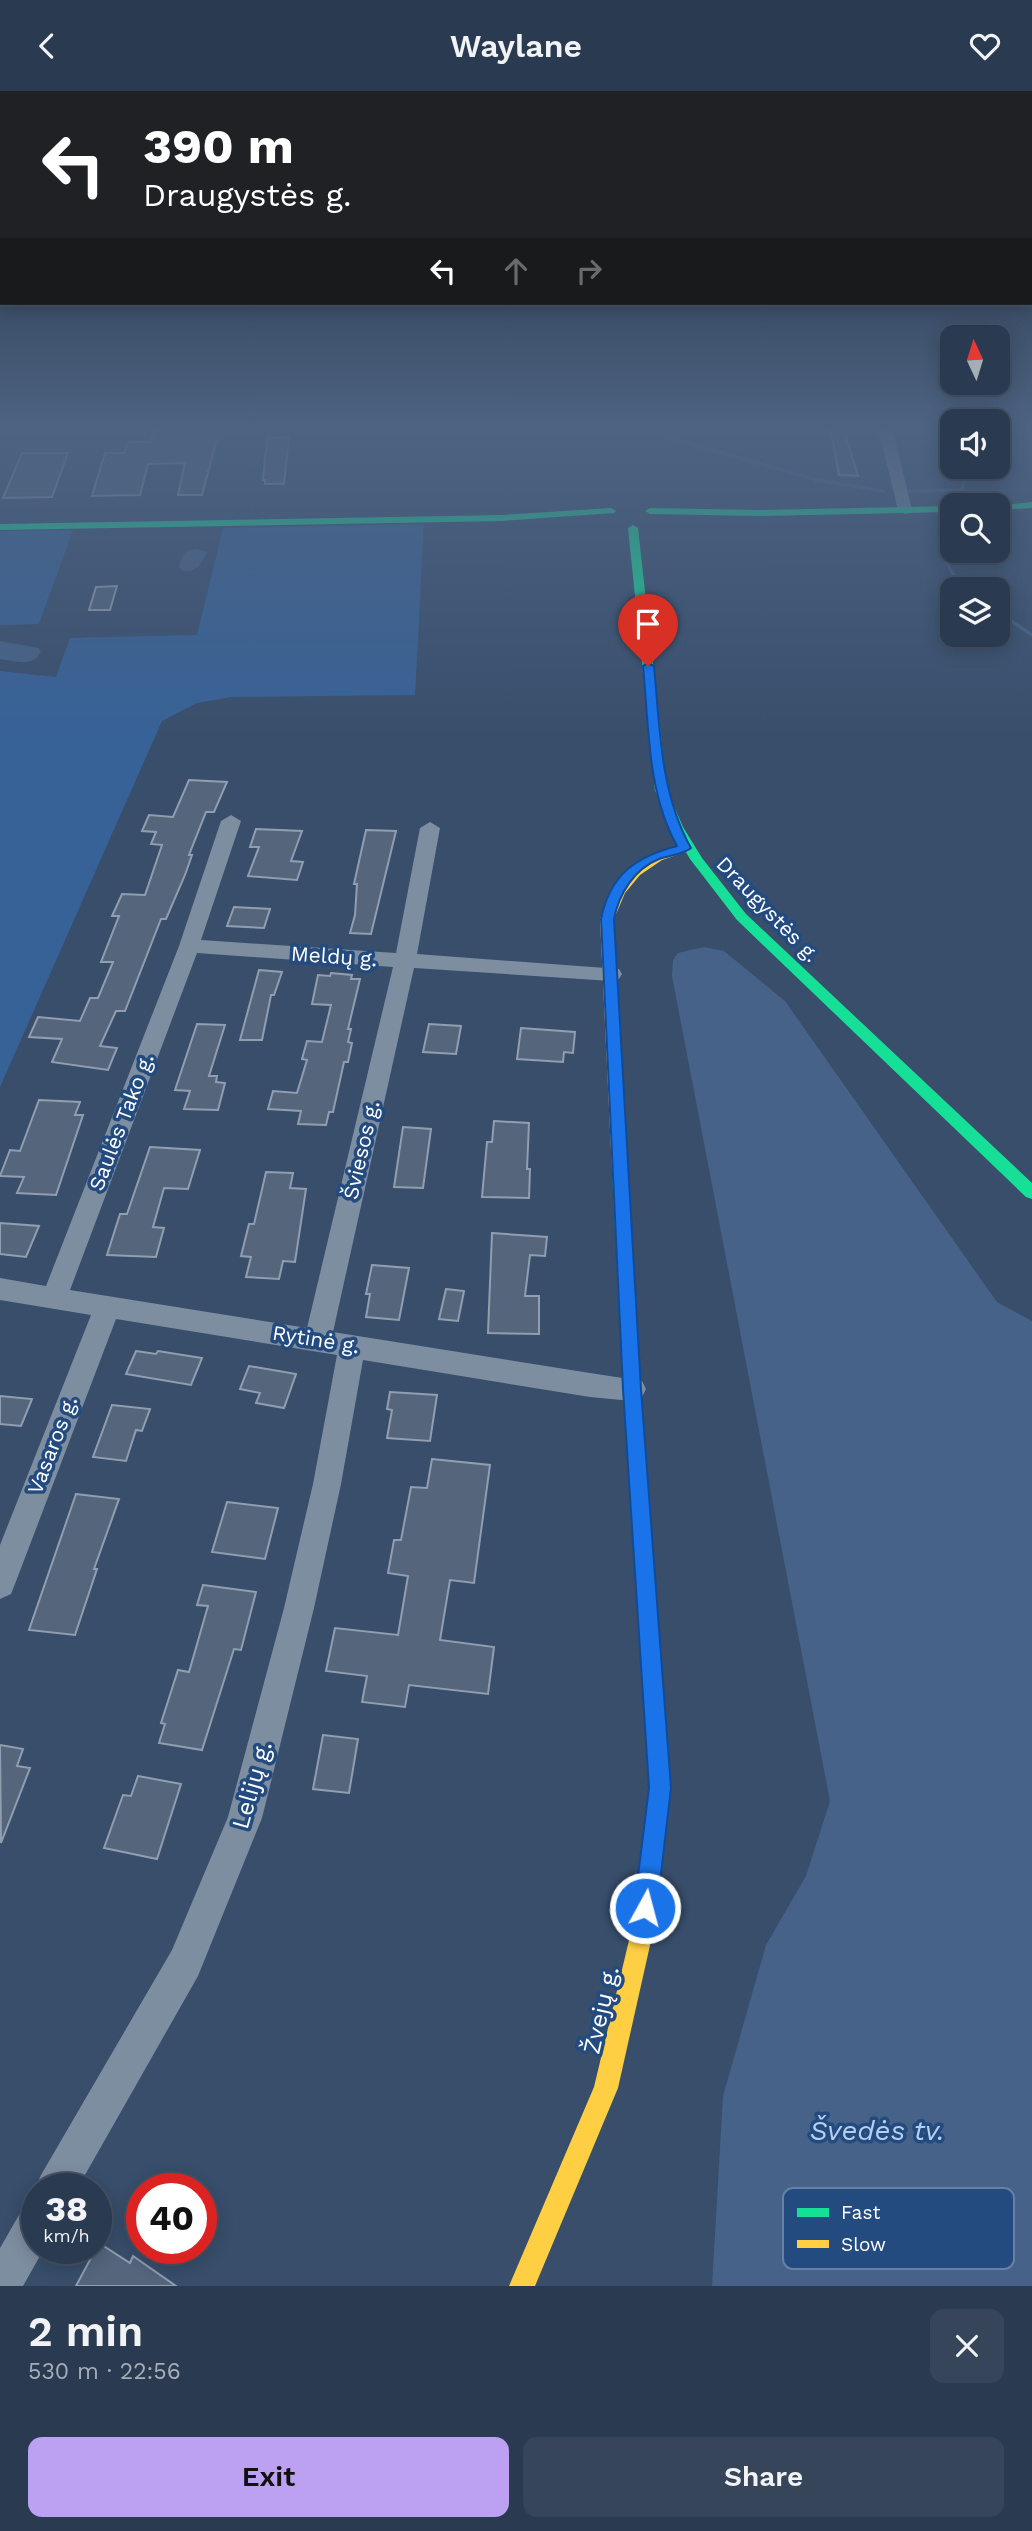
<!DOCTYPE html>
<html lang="en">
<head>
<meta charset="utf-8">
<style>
  body { margin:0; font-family:"Work Sans",sans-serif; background:#36455a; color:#f1f3f6; height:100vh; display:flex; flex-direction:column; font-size:26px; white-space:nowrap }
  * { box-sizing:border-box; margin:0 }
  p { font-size:23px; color:#a5adb7 }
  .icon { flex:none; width:38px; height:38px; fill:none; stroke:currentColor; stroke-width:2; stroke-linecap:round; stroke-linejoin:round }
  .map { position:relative; height:2195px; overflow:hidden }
  .panel { display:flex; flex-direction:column; background:#2a3a50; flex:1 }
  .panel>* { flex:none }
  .top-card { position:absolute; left:0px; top:0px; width:1032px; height:214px; box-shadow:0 4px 18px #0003,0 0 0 2px #465467; background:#202124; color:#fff; overflow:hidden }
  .needle { width:46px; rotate:356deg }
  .controls { position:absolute; left:940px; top:234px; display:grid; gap:14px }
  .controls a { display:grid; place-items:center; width:70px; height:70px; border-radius:14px; background:#2a3a50; box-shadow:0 4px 18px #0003,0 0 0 2px #465467; font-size:35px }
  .speed { position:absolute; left:21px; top:2082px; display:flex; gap:14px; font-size:35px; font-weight:700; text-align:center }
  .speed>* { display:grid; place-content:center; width:91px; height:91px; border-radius:50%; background:#2a3a50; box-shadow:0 4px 18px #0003,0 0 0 2px #465467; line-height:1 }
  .speed small { font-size:18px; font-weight:400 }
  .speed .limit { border:10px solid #d22; background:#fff; color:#111 }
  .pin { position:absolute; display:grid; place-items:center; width:60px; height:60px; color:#fff; margin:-72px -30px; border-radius:50% 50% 50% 0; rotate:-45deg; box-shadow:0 0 7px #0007 }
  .pin .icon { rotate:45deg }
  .me { position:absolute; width:77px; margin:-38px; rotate:7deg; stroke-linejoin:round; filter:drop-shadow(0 0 5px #0008) }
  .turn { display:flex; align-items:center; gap:24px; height:147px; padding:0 28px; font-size:32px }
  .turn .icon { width:91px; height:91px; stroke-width:2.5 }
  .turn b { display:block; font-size:49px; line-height:60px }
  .lanes { display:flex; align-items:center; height:66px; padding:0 28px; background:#0003; justify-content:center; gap:35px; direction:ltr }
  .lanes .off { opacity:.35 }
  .round { display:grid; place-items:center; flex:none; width:74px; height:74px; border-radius:14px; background:#36455a }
  .headline { display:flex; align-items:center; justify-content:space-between; height:119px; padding:0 28px }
  h1 { font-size:42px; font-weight:600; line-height:52px }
  .cta { display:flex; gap:14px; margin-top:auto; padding:14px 28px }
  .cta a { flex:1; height:80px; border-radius:14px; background:#bca0f2; color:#111; font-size:28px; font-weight:600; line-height:80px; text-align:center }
  .cta a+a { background:#36455a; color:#f1f3f6 }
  header { display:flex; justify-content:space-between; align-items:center; height:91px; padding:0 28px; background:#2a3a50; font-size:32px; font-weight:600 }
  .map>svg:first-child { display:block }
</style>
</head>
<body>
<header><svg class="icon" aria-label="back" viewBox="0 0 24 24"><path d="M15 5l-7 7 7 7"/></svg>Waylane<svg class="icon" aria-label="heart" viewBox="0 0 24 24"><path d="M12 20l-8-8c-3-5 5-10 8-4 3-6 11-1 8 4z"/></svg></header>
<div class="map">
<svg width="1032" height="2195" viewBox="0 0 1032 2195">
  <rect width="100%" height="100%" fill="#384e6b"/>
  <path fill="#376297" d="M424,433L415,604L232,606L197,612L162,630L0,996V580L56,586L70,547L197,544L223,437Z
    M73,439L39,533L0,534V440Z"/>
  <path fill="#466288" d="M197,458L207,461C201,473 198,481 183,480L179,476C182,464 184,459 197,458Z
    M0,550L38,557L41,560C34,577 15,570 0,568Z
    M704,856L724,860L785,910L997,1211L1032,1230V2195H712L723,2005L766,1854L806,1785L830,1710L672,885L673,869L678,862Z"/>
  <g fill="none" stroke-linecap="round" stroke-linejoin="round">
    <path stroke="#466288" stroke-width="3.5" d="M645,340L817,389L883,400
      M909,400L962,399
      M960,407L968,376
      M952,444L945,469L960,495L966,499
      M998,521L1032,544"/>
  </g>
  <path fill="#54657c" stroke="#919eb0" stroke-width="2" d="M155,340H219L202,404H178L185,372L148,373L140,404L92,405L105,362H124L128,351H151Z
    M831,340H844L858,385L839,384Z
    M289,346L284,393H265V389H263L267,347Z
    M22,362H68L52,406L3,407Z
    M117,495L110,519H89L96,496Z
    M189,689L227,691L214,721H206L189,764H192L185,784L166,828H161L125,920H116L100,955L117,957L108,979L52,971L62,948L29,946L38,926L80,930L90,907H98L113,871H101L119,825H112L122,803L145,804L162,754L151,753L156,741L142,740L149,724L173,726Z
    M256,738L302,740L291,770L303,771L297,789L248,785L259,756H250Z
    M366,739L396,740L371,843L350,842L355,824L357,793H354Z
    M234,816L270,818L264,837L227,835Z
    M259,879L282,881L274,904H271L262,949H240Z
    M331,882L352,884L351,888H360L348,938H351L348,951L352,952L348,971H344L333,1021H329L326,1034L298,1033L301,1020L268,1018L273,1000L297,1002L307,969L302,968L307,950L322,951L331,914L312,913L318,884L330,885Z
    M197,933L225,934L209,985H217L216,991L225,992L218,1019L184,1018L190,1000L175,999Z
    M429,933L461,935L456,963L423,961Z
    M521,937L575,941L573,962L564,961L563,971L517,968Z
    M39,1009L80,1011L75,1024H83L56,1104L17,1102L24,1086L0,1085L10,1059L20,1060Z
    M494,1030L529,1032L527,1078H530L529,1107L482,1106L487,1051H492Z
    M403,1036L431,1038L423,1097L394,1096Z
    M150,1056L200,1059L188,1098L164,1097L153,1136L164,1137L156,1166L107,1164L120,1123H127Z
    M266,1081L293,1082L290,1097L306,1098L295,1171L283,1170L279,1188L246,1186L251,1166L241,1165L249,1133H254Z
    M0,1132L39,1135L26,1166L0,1163Z
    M492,1142L547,1146L545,1165L530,1164L525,1205H539V1243L488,1242Z
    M372,1174L409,1177L399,1229L366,1226L370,1203H366Z
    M446,1198L464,1200L458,1230L439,1228Z
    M136,1260L156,1263L158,1260L202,1267L191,1294L126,1283Z
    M249,1275L296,1283L284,1317L256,1312L260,1302L240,1298Z
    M390,1301L437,1304L430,1350L387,1347L392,1319L387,1318Z
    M0,1305L32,1308L21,1335L0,1333Z
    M112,1314L150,1318L142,1340L136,1339L126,1370L93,1366Z
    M432,1368L490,1374L474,1492L450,1489L440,1549L494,1556L488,1603L409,1594L405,1616L362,1611L367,1585L326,1580L335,1537L398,1544L408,1485L388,1482L394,1449H401L411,1396L427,1397Z
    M76,1403L119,1408L94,1478H97L75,1544L29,1539Z
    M227,1411L278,1417L265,1468L212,1461Z
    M203,1494L256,1501L241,1559L234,1558L202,1659L159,1652L165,1633L161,1632L178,1579L189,1581L208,1515L197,1514Z
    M323,1644L358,1648L349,1702L313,1698Z
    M0,1654L23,1658L17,1675L30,1677L1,1752Z
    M138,1685L181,1693L157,1768L104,1757L123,1704L131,1705Z
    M99,2152L130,2172L133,2165L176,2195H76Z"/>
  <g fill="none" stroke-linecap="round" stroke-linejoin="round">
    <path fill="#7e8ea1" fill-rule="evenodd" d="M879,340H893L912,419L910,422L905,423L898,419Z
      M231,724L241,730L201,849L396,862L420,737L430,731L440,737L417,863L619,878L622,883L619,888L611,890L414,877L333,1241L590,1282L642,1290L646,1298L642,1306L632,1310L590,1306L363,1269L341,1393L314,1517L262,1727L198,1885L77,2098H37V2102L35,2098L41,2084L172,1859L228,1726L284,1517L313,1393L337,1264L116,1228L15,1493L11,1503L0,1508V1454L91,1224L0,1209V1187L46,1195L179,855L221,730ZM197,862L393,876L307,1237L70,1199Z
      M37,2111V2158H44L23,2195H0V2157L23,2117Z"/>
    <path fill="#16e098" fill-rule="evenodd" d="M1032,411V417L998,419V415H994Z
      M952,415V421L759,425L650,423L645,420L650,417L759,419Z
      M611,417L616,420L614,422L502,430L0,439V433L502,424Z
      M633,434L638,437L667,699L683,736L702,767L746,823L1032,1092V1108L1026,1106L737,829L690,768L671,736L655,699L628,437Z
      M619,1054L627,1060L641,1298L671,1697L656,1817L653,1825L645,1828L637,1825L634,1817L649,1697L623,1298L611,1060Z"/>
    <path fill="#ffcf43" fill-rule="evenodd" d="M685,753L689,754V760L662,769L640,784L625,802L614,828L627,1060L619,1066L611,1060L600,828C616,786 642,764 685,753Z
      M645,1806L653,1809L656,1817L653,1841L618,1997L535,2195H509L594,1996L631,1841L637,1809Z"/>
  </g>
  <linearGradient id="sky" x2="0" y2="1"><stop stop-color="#1f2b3b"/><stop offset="0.52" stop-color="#4d6382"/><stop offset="1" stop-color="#4d6382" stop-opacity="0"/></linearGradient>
  <rect width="1032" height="648" fill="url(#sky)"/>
  <path fill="#1a73e8" stroke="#114b97" stroke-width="2" d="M648,572L654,575C660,637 660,702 691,757C683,764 670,764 659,768C634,778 619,803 614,828L641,1298L671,1697L657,1817L653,1825L645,1828L637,1825L634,1817L649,1697L623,1298L601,828C610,784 635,766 677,755C647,701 649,636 643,575Z"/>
  <g text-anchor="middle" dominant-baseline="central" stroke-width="7" stroke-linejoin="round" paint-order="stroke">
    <g font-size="21" fill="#fff" stroke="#234b80">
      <text transform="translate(768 818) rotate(46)">Draugystės g.</text>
      <text transform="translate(334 865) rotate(4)">Meldų g.</text>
      <text transform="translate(121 1031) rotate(-69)">Saulės Tako g.</text>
      <text transform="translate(361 1059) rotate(-77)">Šviesos g.</text>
      <text transform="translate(316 1248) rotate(9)">Rytinė g.</text>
      <text transform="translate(52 1354) rotate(-69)">Vasaros g.</text>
    </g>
    <g font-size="24" fill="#fff" stroke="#234b80">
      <text transform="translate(252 1694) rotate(-74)">Lelijų g.</text>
      <text transform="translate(601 1919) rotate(-77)">Žvejų g.</text>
    </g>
    <g font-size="28" font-style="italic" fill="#b5cfef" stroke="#234b80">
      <text x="877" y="2039">Švedės tv.</text>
    </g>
  </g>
  <rect x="783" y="2097" width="231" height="81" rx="10" fill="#234b80" stroke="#6581a6" stroke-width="2"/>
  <rect x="797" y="2117" width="32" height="9" fill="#16e098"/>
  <rect x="797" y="2149" width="32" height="8" fill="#ffcf43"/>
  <g font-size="19" fill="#fff">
    <text x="841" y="2128">Fast</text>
    <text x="841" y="2160">Slow</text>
  </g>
</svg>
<div class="controls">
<a><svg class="needle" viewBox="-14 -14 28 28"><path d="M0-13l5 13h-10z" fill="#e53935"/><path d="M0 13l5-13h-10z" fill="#a5adb7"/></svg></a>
<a><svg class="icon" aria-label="sound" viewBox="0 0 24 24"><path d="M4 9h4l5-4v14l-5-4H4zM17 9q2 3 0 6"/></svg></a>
<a><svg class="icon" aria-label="search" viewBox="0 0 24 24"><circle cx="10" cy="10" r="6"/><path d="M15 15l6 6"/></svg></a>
<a><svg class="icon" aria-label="layers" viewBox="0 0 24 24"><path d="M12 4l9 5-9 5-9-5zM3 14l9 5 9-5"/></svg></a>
</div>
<div class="speed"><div>38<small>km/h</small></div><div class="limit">40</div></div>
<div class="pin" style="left:648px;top:575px;background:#d93025"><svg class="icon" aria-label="arrive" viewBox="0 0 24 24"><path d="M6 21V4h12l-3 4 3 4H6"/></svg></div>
<svg class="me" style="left:645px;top:1817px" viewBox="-20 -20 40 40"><circle r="17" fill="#1a73e8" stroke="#fff" stroke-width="3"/><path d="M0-11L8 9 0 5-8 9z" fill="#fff"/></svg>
<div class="top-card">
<div class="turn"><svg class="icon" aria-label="left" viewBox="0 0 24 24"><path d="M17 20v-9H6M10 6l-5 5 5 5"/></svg><div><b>390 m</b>Draugystės g.</div></div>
<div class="lanes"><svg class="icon" aria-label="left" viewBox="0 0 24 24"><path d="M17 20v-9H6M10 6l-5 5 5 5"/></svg><svg class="icon off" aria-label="ahead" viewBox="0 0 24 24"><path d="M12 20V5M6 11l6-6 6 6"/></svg><svg class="icon off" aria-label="right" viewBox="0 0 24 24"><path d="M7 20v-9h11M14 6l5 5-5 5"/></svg></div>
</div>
</div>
<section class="panel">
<div class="headline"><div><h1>2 min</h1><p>530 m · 22:56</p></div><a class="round"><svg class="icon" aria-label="close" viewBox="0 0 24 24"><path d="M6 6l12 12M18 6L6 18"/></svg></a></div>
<div class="cta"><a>Exit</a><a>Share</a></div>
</section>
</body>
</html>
